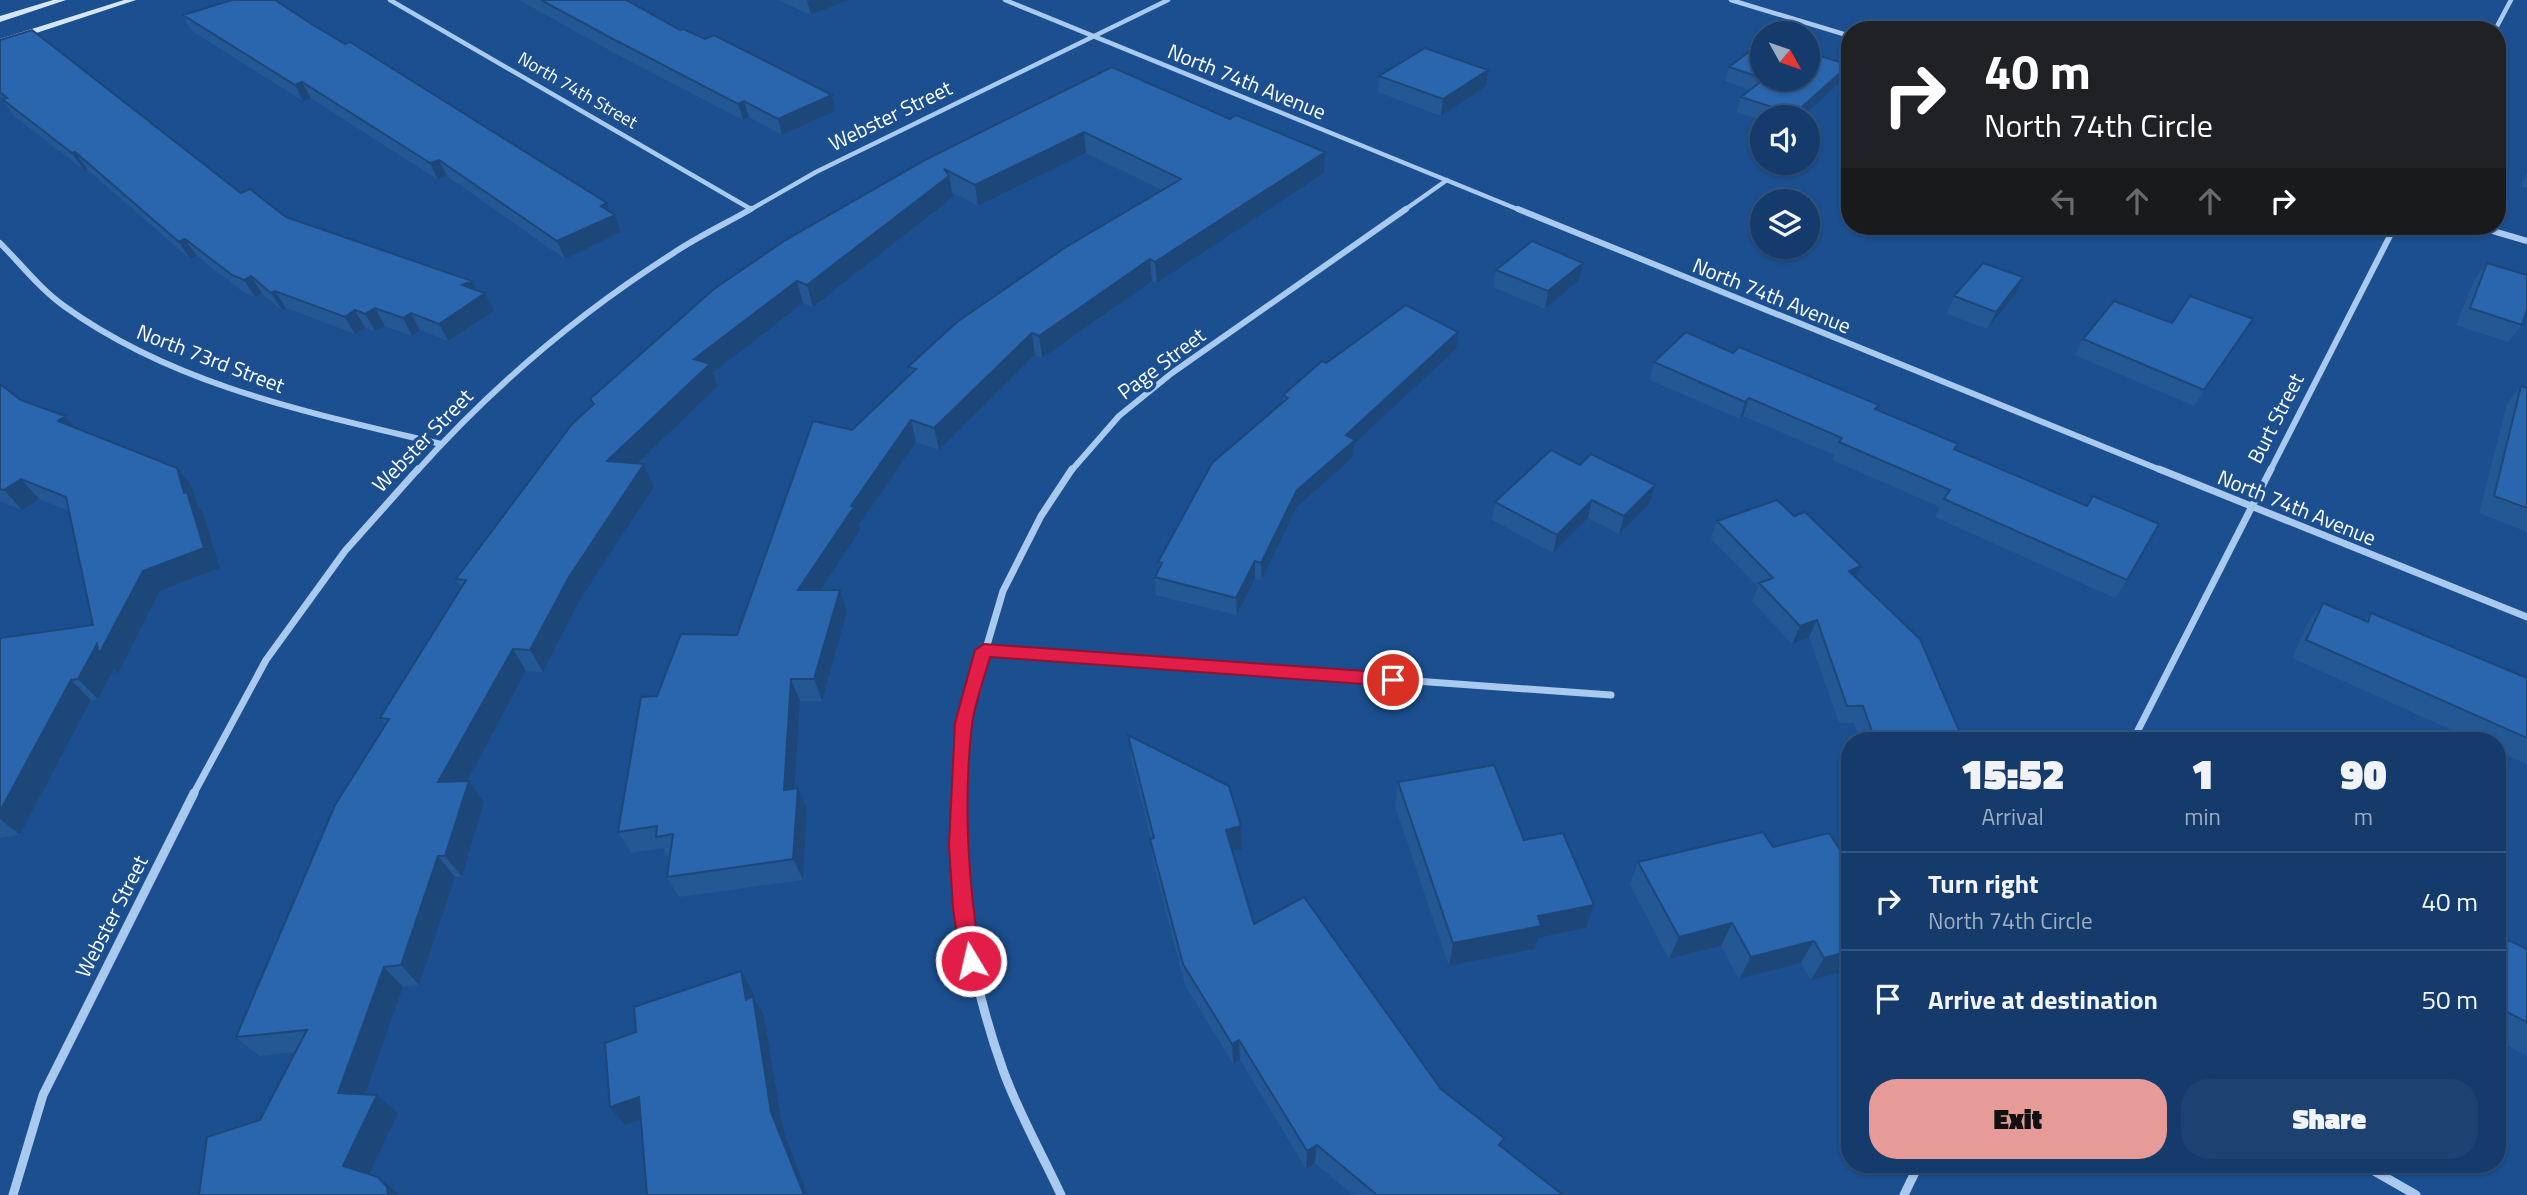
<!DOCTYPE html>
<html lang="en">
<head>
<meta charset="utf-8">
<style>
  body { margin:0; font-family:"Titillium Web",sans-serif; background:#1d4271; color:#f1f3f6; height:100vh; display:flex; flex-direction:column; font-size:26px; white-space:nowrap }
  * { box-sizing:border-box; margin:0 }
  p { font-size:23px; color:#9dadc1 }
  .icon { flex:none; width:38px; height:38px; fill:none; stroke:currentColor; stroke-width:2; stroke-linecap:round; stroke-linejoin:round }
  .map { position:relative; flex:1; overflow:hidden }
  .drawer { position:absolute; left:1841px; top:732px; width:665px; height:441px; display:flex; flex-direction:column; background:#143b6b; border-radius:28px; box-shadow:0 2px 5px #0004,0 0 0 2px #33557e }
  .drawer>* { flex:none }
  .banner { position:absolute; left:1841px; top:21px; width:665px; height:214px; border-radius:28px; box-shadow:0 2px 5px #0004,0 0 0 2px #33557e; background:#202124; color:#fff; overflow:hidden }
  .needle { width:46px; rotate:130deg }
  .fabs { position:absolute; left:1750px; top:21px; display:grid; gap:14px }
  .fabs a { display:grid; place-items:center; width:70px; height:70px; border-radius:50%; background:#143b6b; box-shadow:0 2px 5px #0004,0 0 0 2px #33557e; font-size:35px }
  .pin { position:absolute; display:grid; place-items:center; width:60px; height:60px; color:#fff; margin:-30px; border:4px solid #fff; border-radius:50%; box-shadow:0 2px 7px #0007 }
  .me { position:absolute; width:77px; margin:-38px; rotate:351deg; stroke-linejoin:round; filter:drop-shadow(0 0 5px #0008) }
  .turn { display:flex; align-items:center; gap:24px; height:147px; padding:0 28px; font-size:32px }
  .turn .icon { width:91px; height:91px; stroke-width:2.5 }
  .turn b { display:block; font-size:49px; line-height:60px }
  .lanes { display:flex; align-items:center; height:66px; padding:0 28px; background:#0003; justify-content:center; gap:35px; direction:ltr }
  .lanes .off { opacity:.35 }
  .eta { display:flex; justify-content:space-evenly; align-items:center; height:119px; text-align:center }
  .eta b { font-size:42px; font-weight:800; line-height:49px }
  .button { display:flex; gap:14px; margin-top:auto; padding:14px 28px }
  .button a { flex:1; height:80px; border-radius:28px; background:#e69b98; color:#111; font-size:28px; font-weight:800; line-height:80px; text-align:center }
  .button a+a { background:#1d4271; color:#f1f3f6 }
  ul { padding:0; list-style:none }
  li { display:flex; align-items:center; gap:21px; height:98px; padding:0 28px; border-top:2px solid #33557e }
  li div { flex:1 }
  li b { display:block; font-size:26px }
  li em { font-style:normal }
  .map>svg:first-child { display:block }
</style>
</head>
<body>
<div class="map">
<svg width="2527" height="1195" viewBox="0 0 2527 1195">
  <rect width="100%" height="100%" fill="#1b4f8f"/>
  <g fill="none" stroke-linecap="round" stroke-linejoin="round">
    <path stroke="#a9c9ee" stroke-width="4.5" d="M390,0L749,208
      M1005,0L1522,211
      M1731,0L1850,36
      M2495,30L2511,0
      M748,211L816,172L1168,0
      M1403,211L1447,180"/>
    <path stroke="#a9c9ee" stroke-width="6" d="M1518,209L2163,471
      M2476,226L2527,241
      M0,243C21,264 40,289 64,306C175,386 311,413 441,444
      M417,471C491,388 578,314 672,254C697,237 725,224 751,209
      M1071,471L1119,416L1172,373L1406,209
      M2270,471L2395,226"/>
    <path stroke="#a9c9ee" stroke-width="7" d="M2159,469L2527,617
      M984,650L1611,695
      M2133,740L2271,469
      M193,795L266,660L345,551L418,469
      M960,795L964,723L1003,591L1041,516L1072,469"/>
    <path stroke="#a9c9ee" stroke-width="9" d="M961,793C956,890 970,977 1003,1070C1018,1112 1042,1154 1061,1195
      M2362,1164L2416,1195
      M13,1195L43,1095L194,793
      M1904,1195L1919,1164"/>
    <path fill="#d6e6fa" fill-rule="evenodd" d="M53,0H66L0,22V16Z
      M124,0H136L0,45V39Z"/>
  </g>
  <path fill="#245895" d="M519,0H626L680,30L705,39L832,95L835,111L782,135L749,117L743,120L618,55Z
    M778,0H848L811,15Z
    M183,15L313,25L607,203L611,212L615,215L621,232L565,259L447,176L438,180L311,98L303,101L192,31Z
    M0,40L241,193L286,217L477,291L494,311L448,341L420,330L412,336L385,326L375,331L365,328L355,334L286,308L282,310L262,294L255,297L243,292L197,256L190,259L87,169L84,170L14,116L4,102L0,99Z
    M1762,42V79H1844L1802,117H1762V120L1737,112L1741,97L1750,90L1725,81L1729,67Z
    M1112,67L1230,119L1325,152L1324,173L1157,283L1152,281L1042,358L1035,355L939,450L916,442L859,525L861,529L820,590L847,612L822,701H800L794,789L807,809L803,880L679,897L667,877L669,857H668L663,848L631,853L618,832L657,696L737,635L852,430L910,375L908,367L1162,190L1086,153L978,206L952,192L953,197L813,307L803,303L713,373L718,386L637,464H644L654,487L580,600L543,672L526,671L467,781H469L484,802L462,877H455L419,985L403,987L365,1094L377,1095L398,1113L369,1174L378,1177L401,1195H199L260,1120L295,1052L259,1056L236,1037L385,724L380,718L462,587L456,579L593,405L590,399L714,289Z
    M1379,76L1486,86L1441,116L1378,92Z
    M2527,174V188L2520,186Z
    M1583,263L1579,280L1545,309L1493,287L1496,270Z
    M2487,263L2522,325L2508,342L2456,325L2474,280Z
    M2015,295L1987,329L1947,314L1954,296Z
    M2253,319L2194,406L2075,355L2083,339L2172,323Z
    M1456,349L1354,444L1353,457L1296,508L1262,580L1255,579L1237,615L1156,595L1155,577L1159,569L1158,562L1283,402V395L1326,363Z
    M1733,353L1877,410L1955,450L2127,580L2115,598L1935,517L1940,507L1832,460L1834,455L1743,416L1740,419L1650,380L1654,362Z
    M0,384L21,400L65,416L74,427L193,488L197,505L203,512L220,568L160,591L118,674L114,669L98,699L91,700L20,835L0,838V638L93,625L69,511L39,499L22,510L0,501Z
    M2521,386L2527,388V532L2479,513L2507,404Z
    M1580,465L1655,485L1650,503L1619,534L1588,518L1553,553L1492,520L1495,502Z
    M1794,516L1861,566L1856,577L1963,740H1860L1854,723H1839L1809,637L1792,644L1752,601L1758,587L1711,539L1717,521Z
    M2323,603L2364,621L2371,613L2527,678V764L2497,751V740H2474L2292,658L2309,621Z
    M1128,735L1241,826L1242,849L1232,851L1254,924L1441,1089L1502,1147L1563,1195H1353L1315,1163L1306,1169L1240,1060L1233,1064L1185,985L1153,861L1150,839H1151L1131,758Z
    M1398,782L1524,840L1586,928L1538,938L1535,949L1449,966L1395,806Z
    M1763,832L1850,970L1811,980L1801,963L1739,979L1721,946L1669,959L1630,885L1638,862Z
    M2497,938L2504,942L2508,940L2527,949V1056L2497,1040Z"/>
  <path fill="#1d4779" d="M810,0H848L811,15L807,1Z
    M1849,65L1844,79L1802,117H1793L1794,114Z
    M1488,70L1486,86L1441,116L1443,99Z
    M302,82L311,98L303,101L295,85Z
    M832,95L835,111L782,135L778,119Z
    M744,101L749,117L743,120L738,104Z
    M1084,132L1086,153L978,206L975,185Z
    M75,152L87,169L84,170L72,153Z
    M1325,152L1324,173L1157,283L1155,262Z
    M439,160L447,176L438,180L430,163Z
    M949,176L953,197L813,307L807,285Z
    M607,203L612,216L615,215L621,232L565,259L557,241L601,206Z
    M185,239L197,256L190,259L179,242Z
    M1150,259L1152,281L1042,358L1039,336Z
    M1583,263L1579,280L1545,309L1548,291Z
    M251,276L262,294L255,297L244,280Z
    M2023,277L2015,295L1987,329L1996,312Z
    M472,281L480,297L485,293L494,311L448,341L439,324L462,285Z
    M797,281L803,303L713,373L718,386L617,483L607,461L694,359Z
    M275,291L286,308L282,310L271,293Z
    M375,308L385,326L375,331L365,314Z
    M355,310L365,328L355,334L345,317Z
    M411,313L420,330L412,336L403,318Z
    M1458,332L1456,349L1354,444L1353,457L1296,508L1262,580L1261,563L1297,490L1346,435Z
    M1032,333L1035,355L939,450L934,428Z
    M1749,398L1743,416L1740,419L1745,402Z
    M65,416L82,436L58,421Z
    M911,420L916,442L859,525L861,529L806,612L798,590L851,506Z
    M644,464L654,487L580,600L543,672L530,650L569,577Z
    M177,468L193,488L197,505L203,512L220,568L160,591L118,674L114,669L98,699L78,679L97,644L143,571L184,493Z
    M21,479L39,499L22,510L4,490Z
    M1655,485L1650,503L1619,534L1624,516Z
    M1592,500L1588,518L1553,553L1557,535Z
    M1255,561V579L1237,615L1236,598Z
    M1861,566L1853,584L1849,571Z
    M840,590L847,612L822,701L814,679Z
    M1817,620L1809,637L1792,644L1800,626Z
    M513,649L526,671L455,804L438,782Z
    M791,679L800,701L793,811L784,790Z
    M71,680L91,700L20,835L0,819V811Z
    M469,781L484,802L462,877L445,856Z
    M798,788L807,809L803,880L793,859Z
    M1241,826L1242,849L1227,852L1226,830Z
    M438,856L455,877L419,985L401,965Z
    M1594,905L1586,928L1538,938L1535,949L1449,966L1453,943L1538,916Z
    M1732,923L1721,946L1669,959L1679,937Z
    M1814,941L1801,963L1739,979L1751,957Z
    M1850,951V970L1811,980L1824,958Z
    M384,967L403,987L359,1111L338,1093Z
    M741,971L752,990L754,998L764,1016L783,1130L808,1195H804L771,1112L746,1000Z
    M1239,1040L1240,1060L1233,1064L1232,1044Z
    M377,1095L398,1113L365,1183L343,1166Z
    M639,1097L654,1115L625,1125L610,1107Z
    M1317,1145L1315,1163L1306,1169L1307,1151Z
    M378,1177L401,1195H388Z"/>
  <path fill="#2a66ad" stroke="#1d4779" stroke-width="2" d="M232,0H275L313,25L345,44L350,42L607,203L601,206L615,215L557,241L439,160L430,163L302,82L295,85L183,15Z
    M541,0H626L680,30L683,29L705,39L714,35L832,95L778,119L744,101L738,104L613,39Z
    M32,30L241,193L250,189L286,217L472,281L462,285L485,293L439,324L411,313L403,318L375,308L365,314L355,310L345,317L275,291L271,293L251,276L244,280L232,275L185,239L179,242L75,152L72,153L2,99L7,98L0,92V40Z
    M1762,42V78L1729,67Z
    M1425,48L1488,70L1443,99L1379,76Z
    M1808,52L1849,65L1794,114L1741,97L1764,79H1808Z
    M1112,67L1230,119L1236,115L1325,152L1155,262L1150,259L1039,336L1032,333L934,428L911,420L851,506L854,507L798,590H840L814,679H791L784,790L798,788L793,859L667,877L673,834L656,837L657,826L618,832L641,697L657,696L681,634L737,635L813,421L852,430L916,369L908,367L957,322L1066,247L1181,179L1084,132L975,185L944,169L949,176L807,285L797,281L694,359L710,364L607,461L644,464L569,577L530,650L513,649L438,782L469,781L445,856H438L401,965L384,967L338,1093L377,1095L343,1166L378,1177L387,1187L388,1195H199L207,1137L260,1120L307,1030L236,1037L335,805L389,719L380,718L466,580L456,579L572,424L594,404L590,399L714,289L784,241L927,159Z
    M1532,241L1583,263L1548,291L1496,270Z
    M1983,263L2023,277L1996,312L1954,296Z
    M2487,263L2527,275V310L2522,325L2470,308Z
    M2190,296L2253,319L2204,390L2083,339L2114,301L2172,323Z
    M1406,305L1458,332L1346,435L1355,440L1297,490L1261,563L1255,561L1236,598L1155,577L1162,563L1158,562L1212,463L1288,398L1283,395L1322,361L1326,363Z
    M1686,332L1733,353L1739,347L1879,405L1875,409L1958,444L1954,449L2087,506L2093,496L2159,524L2127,580L1944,499L1950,490L1839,442L1842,438L1749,398L1745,402L1654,362Z
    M0,384L21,400L65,416L58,421L177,468L184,493L187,492L204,548L143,571L99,654L97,644L78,679L71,680L0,811V638L93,625L66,497L21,479L4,490L0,489Z
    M2521,386L2527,388V508L2494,496Z
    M1551,450L1580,465L1591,454L1655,485L1624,516L1592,500L1557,535L1495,502Z
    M1777,500L1794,516L1805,512L1861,566L1849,571L1920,639L1963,740H1875L1863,706H1847L1817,620L1800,626L1759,583L1773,578L1717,521Z
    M2323,603L2368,622L2371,613L2527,678V738L2306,640Z
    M1128,735L1229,786L1241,826L1226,830L1254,924L1304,897L1441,1089L1504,1138L1499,1145L1563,1195H1377L1317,1145L1307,1151L1239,1040L1232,1044L1183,964L1150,839L1154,838Z
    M1494,765L1524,840L1563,833L1594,905L1538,916L1541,926L1453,943L1398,782Z
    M1763,832L1773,847L1829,833L1850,865V951L1824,958L1814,941L1751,957L1732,923L1679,937L1638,862Z
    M2497,938L2507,943L2508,940L2527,949V1022L2497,1007Z
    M741,971L746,1000L753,996L771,1112L804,1195H647L639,1097L610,1107L605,1043L636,1032L634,1007Z"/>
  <path fill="#e11d48" stroke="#92132f" stroke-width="2" d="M984,644L1393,673L1399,675L1401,680L1399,684L1393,686L990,657C984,679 975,702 972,724C963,803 968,883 981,961L978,967L971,970L964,967L961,961L953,908L949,845L955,723L975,650Z"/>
  <g text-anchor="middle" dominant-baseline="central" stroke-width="7" stroke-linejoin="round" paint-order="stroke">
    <g font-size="18" fill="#fff" stroke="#1b4f8f">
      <text transform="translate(578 90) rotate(30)">North 74th Street</text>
    </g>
    <g font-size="21" fill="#fff" stroke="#1b4f8f">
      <text transform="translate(1247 81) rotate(22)">North 74th Avenue</text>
      <text transform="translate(890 115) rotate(-26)">Webster Street</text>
      <text transform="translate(1772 295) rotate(22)">North 74th Avenue</text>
      <text transform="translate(211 358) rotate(21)">North 73rd Street</text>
      <text transform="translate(1161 363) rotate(-37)">Page Street</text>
      <text transform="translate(2275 418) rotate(-63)">Burt Street</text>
      <text transform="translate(422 440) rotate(-46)">Webster Street</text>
      <text transform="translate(2297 507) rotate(22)">North 74th Avenue</text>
      <text transform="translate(111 916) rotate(-63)">Webster Street</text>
    </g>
  </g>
</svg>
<div class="fabs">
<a><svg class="needle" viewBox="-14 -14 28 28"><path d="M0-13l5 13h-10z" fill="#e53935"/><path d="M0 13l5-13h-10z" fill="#9dadc1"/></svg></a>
<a><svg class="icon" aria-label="sound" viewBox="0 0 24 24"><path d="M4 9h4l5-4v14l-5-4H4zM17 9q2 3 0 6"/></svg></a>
<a><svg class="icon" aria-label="layers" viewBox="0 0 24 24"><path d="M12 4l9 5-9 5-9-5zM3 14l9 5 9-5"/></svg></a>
</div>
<div class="pin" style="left:1393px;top:680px;background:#d93025"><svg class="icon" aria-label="arrive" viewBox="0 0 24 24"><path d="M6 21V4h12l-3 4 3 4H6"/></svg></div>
<svg class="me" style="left:971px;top:961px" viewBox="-20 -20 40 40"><circle r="17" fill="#e11d48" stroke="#fff" stroke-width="3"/><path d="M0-11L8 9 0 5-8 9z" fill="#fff"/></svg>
<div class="banner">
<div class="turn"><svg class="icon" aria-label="right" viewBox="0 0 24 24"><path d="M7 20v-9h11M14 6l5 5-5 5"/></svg><div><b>40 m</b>North 74th Circle</div></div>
<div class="lanes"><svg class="icon off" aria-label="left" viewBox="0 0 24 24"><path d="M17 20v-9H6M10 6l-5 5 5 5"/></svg><svg class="icon off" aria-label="ahead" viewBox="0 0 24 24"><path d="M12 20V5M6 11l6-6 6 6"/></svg><svg class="icon off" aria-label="ahead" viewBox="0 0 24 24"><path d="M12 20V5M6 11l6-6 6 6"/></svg><svg class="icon" aria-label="right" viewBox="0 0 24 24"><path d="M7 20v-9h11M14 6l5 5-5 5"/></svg></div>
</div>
<section class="drawer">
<div class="eta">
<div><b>15:52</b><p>Arrival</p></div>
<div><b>1</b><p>min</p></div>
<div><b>90</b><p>m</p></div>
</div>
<ul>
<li><svg class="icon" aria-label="right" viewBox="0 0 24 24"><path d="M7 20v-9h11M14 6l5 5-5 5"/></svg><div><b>Turn right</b><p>North 74th Circle</p></div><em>40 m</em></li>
<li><svg class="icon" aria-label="arrive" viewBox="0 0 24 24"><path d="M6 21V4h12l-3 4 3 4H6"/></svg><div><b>Arrive at destination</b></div><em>50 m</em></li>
</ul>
<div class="button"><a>Exit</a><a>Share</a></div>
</section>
</div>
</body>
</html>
